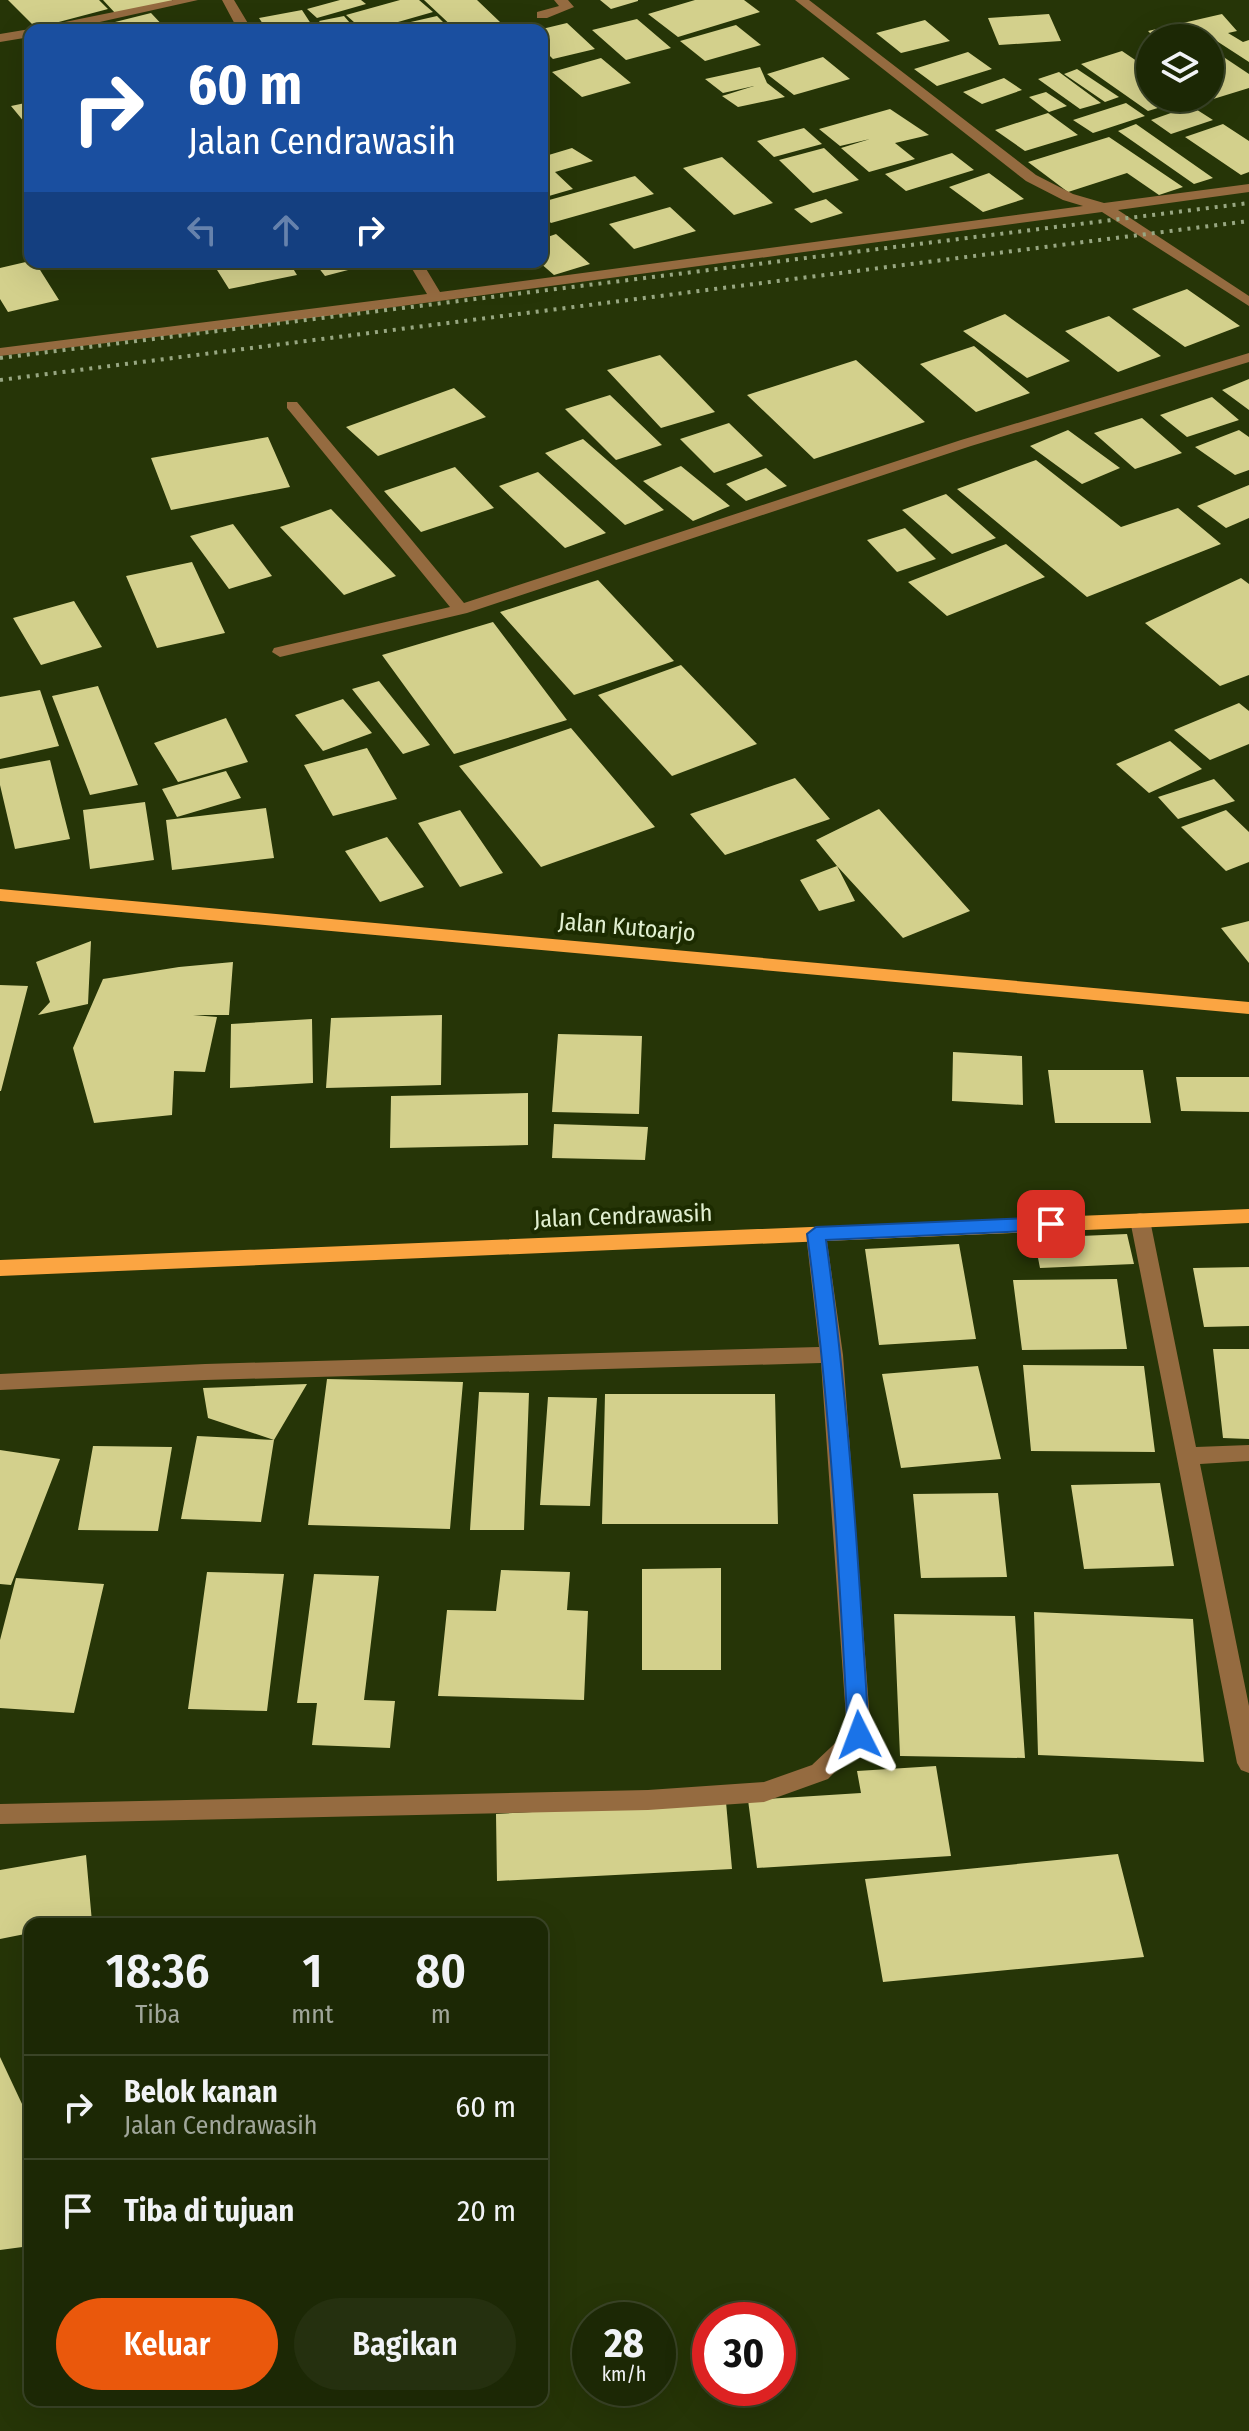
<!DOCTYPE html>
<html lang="id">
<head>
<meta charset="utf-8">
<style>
  body { margin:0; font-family:"Fira Sans Condensed",sans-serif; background:#25300f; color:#f1f3f6; height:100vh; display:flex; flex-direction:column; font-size:30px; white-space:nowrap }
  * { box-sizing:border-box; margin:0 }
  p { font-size:26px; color:#a0a69a }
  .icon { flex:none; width:44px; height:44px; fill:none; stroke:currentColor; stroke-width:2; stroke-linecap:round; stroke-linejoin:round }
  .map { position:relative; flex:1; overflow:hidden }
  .sheet { position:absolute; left:24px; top:1918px; width:524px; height:488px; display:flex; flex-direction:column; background:#1c2805; border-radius:16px; box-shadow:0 8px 32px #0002,0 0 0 2px #3a4427 }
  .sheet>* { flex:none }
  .hud { position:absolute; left:24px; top:24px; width:524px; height:244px; border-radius:16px; box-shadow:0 8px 32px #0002,0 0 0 2px #3a4427; background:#1a4fa0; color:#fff; overflow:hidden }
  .buttons { position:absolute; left:1136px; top:24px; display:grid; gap:16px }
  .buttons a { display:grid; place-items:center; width:88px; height:88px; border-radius:50%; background:#1c2805; box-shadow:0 8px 32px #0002,0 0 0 2px #3a4427; font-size:40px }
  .speed { position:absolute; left:572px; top:2302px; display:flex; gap:16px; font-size:40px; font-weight:700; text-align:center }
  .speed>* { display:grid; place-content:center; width:104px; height:104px; border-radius:50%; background:#1c2805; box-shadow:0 8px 32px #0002,0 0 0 2px #3a4427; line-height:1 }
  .speed small { font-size:20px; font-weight:400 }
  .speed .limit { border:12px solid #d22; background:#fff; color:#111 }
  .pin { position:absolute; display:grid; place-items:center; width:68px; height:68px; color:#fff; margin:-34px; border-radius:16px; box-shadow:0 4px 12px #0006 }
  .me { position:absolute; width:88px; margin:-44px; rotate:357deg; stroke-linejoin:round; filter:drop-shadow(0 0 6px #0008) }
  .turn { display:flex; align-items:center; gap:28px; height:168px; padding:0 32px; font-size:36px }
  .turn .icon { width:104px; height:104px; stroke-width:2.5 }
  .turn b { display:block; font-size:56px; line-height:68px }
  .lanes { display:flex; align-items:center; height:76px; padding:0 32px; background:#0003; justify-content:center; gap:40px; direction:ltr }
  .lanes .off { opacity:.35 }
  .eta { display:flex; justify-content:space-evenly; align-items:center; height:136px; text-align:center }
  .eta b { font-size:48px; font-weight:600; line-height:56px }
  .primary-button { display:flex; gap:16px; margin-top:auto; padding:16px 32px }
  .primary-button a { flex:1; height:92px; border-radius:48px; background:#ea580c; color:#fff; font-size:32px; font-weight:600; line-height:92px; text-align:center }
  .primary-button a+a { background:#25300f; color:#f1f3f6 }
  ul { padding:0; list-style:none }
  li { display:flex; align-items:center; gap:24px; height:104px; padding:0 32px; border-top:2px solid #3a4427 }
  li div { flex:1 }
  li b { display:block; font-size:30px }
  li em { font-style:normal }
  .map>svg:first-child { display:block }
</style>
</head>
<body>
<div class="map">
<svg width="1249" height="2431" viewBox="0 0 1249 2431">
  <rect width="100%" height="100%" fill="#263507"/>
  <path fill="#d3d08c" d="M8,0H99L108,9L36,28Z
    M103,0H172V1L116,14Z
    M340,0H361L366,4L317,18L307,9Z
    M400,0H419L433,12L370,30H363L346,15Z
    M424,0H477L500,22L456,30Z
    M600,0H638V1L611,9Z
    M695,0H744L760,12L678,37L648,14Z
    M302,10L315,30H267L259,18Z
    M151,13L167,30H108L103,25Z
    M1049,14L1061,41L999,45L988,18Z
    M1222,14L1237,31L1228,33L1243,42L1249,40V62L1212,38H1155L1148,31Z
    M344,16L356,30H326L319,21Z
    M437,16L451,30H380V29Z
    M637,19L671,48L626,60L592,30Z
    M925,20L950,41L901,53L876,33Z
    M567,23L595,49L553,59L542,48V29Z
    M736,25L761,45L705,61L680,41Z
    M1210,48L1249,74V88L1210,100Z
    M1122,51L1150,70V98L1187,99L1148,111L1081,64Z
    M968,52L992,69L937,86L914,69Z
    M823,57L850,79L794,95L767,74Z
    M601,58L631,83L582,97L552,72Z
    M760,67L767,83L785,97L738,107L722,96L754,86L723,93L705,79Z
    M1077,69L1119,97L1105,102L1064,74Z
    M1059,72L1101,103L1080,109L1038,79Z
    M1004,78L1022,90L982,104L963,92Z
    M1046,92L1067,106L1049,112L1029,97Z
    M30,102V129L11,106Z
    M1126,103L1145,116L1093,133L1073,120Z
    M1191,106L1213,120L1171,134L1151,120Z
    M890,109L929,135L895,143L915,159L869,172L841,148L870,139L840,146L819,129Z
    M1048,113L1078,135L1025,151L995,130Z
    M1136,124L1213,178L1194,184L1118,131Z
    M1223,124L1249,141V172L1241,175L1185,137Z
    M804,128L822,144L774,157L757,141Z
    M1109,137L1183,187L1159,195L1127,173L1068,192L1028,162Z
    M572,148L593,161L555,172L573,189L542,198V157Z
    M824,148L839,162L859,180L813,193L779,160Z
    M952,153L974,170L906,191L885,174Z
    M722,157L773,203L734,215L683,168Z
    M989,173L1024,199L983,212L949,187Z
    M635,176L654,194L551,223L542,214V202Z
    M826,199L843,213L811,223L794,209Z
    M670,207L696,231L634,249L609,224Z
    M556,234L590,264L554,275L539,262H542V239Z
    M30,261L35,262L59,300L8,312L0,299V268Z
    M212,262H289L297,275L229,289Z
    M314,262H375V263L325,276Z
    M1187,289L1240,326L1185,347L1132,309Z
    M1005,314L1070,361L1027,378L963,331Z
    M1109,316L1161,356L1118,372L1065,331Z
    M974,346L1030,393L976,412L920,364Z
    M660,355L715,412L661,428L607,370Z
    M856,360L925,422L814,459L747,395Z
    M1249,379V410L1222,390Z
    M454,388L486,417L378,456L346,427Z
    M610,395L662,445L616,460L565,409Z
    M1212,397L1239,420L1187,437L1160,415Z
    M1142,418L1182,453L1135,469L1094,433Z
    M729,423L763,456L714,473L680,439Z
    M1068,430L1120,468L1082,484L1030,446Z
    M1239,430L1249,437V470L1235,475L1195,447Z
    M268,437L290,487L171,510L151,458Z
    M583,439L664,510L625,525L545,453Z
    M1036,460L1121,527L1178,508L1221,544L1087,597L957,489Z
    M681,466L730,506L693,521L643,481Z
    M455,467L494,508L421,532L384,491Z
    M766,468L787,486L746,501L726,484Z
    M538,472L569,500L606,533L565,548L499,486Z
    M1249,485V518L1226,528L1197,506Z
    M946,494L996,538L952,554L902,510Z
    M331,509L367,546L396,576L344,595L280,527Z
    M233,524L272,576L229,589L190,536Z
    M905,528L936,559L897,572L867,540Z
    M1006,544L1045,577L947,616L908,582Z
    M192,562L225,633L157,648L126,576Z
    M1241,578L1249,584V675L1220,686L1145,623Z
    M598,580L674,661L574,695L500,612Z
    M74,601L102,647L41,665L13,618Z
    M493,622L567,720L454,754L382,655Z
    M681,665L757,744L672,776L598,695Z
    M379,681L430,745L403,754L352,689Z
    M98,686L138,785L90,795L52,696Z
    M40,690L59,746L0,759V697Z
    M343,699L372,733L323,751L295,715Z
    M1239,703L1249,711V744L1210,760L1174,730Z
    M226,718L248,762L178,782L154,743Z
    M571,728L655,827L541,867L459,766Z
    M1170,741L1202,769L1149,793L1116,764Z
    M367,748L397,799L333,816L304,765Z
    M50,760L70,839L15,849L0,785V769Z
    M226,771L241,798L177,817L162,789Z
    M795,778L830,819L725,855L690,814Z
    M1214,779L1235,801L1178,819L1158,797Z
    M145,802L154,860L90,869L83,810Z
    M266,808L274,858L172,870L166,820Z
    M879,809L970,911L903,938L837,866L855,901L819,911L800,880L837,866L816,840Z
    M460,810L503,873L460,887L418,823Z
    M1226,810L1249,832V862L1226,871L1181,827Z
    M387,837L424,887L380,902L345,851Z
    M1249,921V963L1221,928Z
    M91,941L88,1004L38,1015L50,1002L36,962Z
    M233,962L229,1015H193L217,1017L205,1072L174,1071L172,1115L94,1123L73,1048L103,979L179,967Z
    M0,985L28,986L1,1091H0Z
    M442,1015L441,1085L326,1088L331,1018Z
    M312,1019L313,1083L230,1088L231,1024Z
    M558,1034L642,1036L639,1114L552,1112Z
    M953,1052L1022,1056L1023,1105L952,1101Z
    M1048,1070H1143L1151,1123H1055Z
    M1176,1077H1249V1112L1181,1111Z
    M528,1093V1145L390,1148L391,1096Z
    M554,1124L648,1127L645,1160L552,1158Z
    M1127,1234L1134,1264L1040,1268L1034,1238Z
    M959,1244L976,1339L879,1345L865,1249Z
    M1249,1267V1326L1204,1327L1193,1268Z
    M1117,1279L1127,1349L1022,1350L1013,1280Z
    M1213,1349H1249V1439L1223,1438Z
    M1023,1365L1144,1366L1155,1452L1031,1451Z
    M978,1366L1001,1459L901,1468L882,1374Z
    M327,1379L463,1382L450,1529L308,1525Z
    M307,1384L274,1440L208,1418L203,1388Z
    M479,1392L529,1393L524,1530H470Z
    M605,1394H775L778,1524H602Z
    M548,1397L597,1398L590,1506L540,1505Z
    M197,1436L274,1440L261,1522L181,1519Z
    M93,1446L172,1447L158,1531L78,1530Z
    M0,1450L60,1459L11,1585L0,1584Z
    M1160,1483L1174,1566L1084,1569L1071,1485Z
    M998,1493L1007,1577L921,1578L913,1494Z
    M721,1568V1670H642V1569Z
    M501,1570L570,1572L567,1610L588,1611L584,1700L438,1696L447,1610L496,1611Z
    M207,1572L284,1574L267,1711L188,1709Z
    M314,1574L379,1576L364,1700L395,1701L390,1748L312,1745L317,1703H297Z
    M16,1578L104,1584L74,1713L0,1708V1640Z
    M1034,1612L1193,1619L1204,1762L1038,1755Z
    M894,1614L1015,1616L1025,1758L900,1756Z
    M936,1766L951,1856L757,1868L748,1800L861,1793L857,1771Z
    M726,1802L732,1869L497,1881L496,1814Z
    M1118,1854L1144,1957L883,1982L865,1879Z
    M86,1855L92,1922L30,1924V1933L0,1939V1870Z
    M0,2057L30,2121V2246L0,2250Z"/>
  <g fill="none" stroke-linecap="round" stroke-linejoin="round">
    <path fill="#956b40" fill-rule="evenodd" d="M173,0H198L64,30H38L45,26Z
      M222,0H234L252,30H238Z
      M554,0H568L574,7L547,18H537V12L559,6Z
      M795,0H809L1036,175L1073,194L1104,203L1249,184V192L1118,210L1249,296V306L1102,212L327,316L0,356V348L427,294L408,262H422L440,292L1083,206L1063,200L1026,181Z
      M30,29L34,30H30V37L0,42V34Z
      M1249,353V362L971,446L467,613L280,657L272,652L274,648L450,607L287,408V402H297L464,603L961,440Z
      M1140,1213L1147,1215L1150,1220L1196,1447L1249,1445V1461L1200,1464L1249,1706V1773L1241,1770L1237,1763L1130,1220L1133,1215Z
      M816,1227L823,1229L826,1234L843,1355L871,1735L828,1779L764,1802L648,1810L0,1824V1804L648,1790L764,1782L812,1765L847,1732L821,1363L205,1380L0,1390V1374L205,1364L819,1347L806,1234L809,1229Z"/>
    <path fill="#fba542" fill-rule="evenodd" d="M0,889L1249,1002V1014L0,901Z
      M1249,1209V1223L0,1276V1260Z"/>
    <path stroke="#98a782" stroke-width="4" stroke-dasharray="3 6" stroke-linecap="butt" d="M0,358L1249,203
      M0,380L1249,221"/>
  </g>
  <path fill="#1a73e8" stroke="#114b97" stroke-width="2" d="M1051,1217L1061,1224L1051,1230L826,1240C849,1405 859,1569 869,1735L866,1741L859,1744L851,1741L848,1735C839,1567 830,1401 807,1234L816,1227Z"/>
  <g text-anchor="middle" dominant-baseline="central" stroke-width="8" stroke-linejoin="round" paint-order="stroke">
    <g font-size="24" fill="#e1efd0" stroke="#1c2b00">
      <text transform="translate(627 927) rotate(5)">Jalan Kutoarjo</text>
      <text transform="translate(623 1216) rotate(-2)">Jalan Cendrawasih</text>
    </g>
  </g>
</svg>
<div class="buttons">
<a><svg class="icon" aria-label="layers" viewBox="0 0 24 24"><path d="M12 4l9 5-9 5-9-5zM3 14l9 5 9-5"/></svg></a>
</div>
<div class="speed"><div>28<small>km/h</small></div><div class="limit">30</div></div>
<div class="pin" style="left:1051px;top:1224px;background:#d93025"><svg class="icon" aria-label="arrive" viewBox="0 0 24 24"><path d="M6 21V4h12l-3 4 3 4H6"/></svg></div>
<svg class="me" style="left:859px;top:1735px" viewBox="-20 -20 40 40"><path d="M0-17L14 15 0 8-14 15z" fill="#1a73e8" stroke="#fff" stroke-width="4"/></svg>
<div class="hud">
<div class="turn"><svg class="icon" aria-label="right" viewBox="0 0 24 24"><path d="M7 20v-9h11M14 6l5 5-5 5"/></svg><div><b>60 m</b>Jalan Cendrawasih</div></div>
<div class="lanes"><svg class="icon off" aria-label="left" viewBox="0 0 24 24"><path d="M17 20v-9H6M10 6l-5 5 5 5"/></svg><svg class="icon off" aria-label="ahead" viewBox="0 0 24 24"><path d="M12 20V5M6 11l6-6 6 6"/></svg><svg class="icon" aria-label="right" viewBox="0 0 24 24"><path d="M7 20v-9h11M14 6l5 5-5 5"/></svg></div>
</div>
<section class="sheet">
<div class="eta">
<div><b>18:36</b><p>Tiba</p></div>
<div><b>1</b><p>mnt</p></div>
<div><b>80</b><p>m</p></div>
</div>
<ul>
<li><svg class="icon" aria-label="right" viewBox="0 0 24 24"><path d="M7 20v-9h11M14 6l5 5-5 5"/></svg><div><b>Belok kanan</b><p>Jalan Cendrawasih</p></div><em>60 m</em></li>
<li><svg class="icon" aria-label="arrive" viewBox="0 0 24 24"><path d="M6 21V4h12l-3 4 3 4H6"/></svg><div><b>Tiba di tujuan</b></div><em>20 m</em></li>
</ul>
<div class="primary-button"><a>Keluar</a><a>Bagikan</a></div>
</section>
</div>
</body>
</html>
